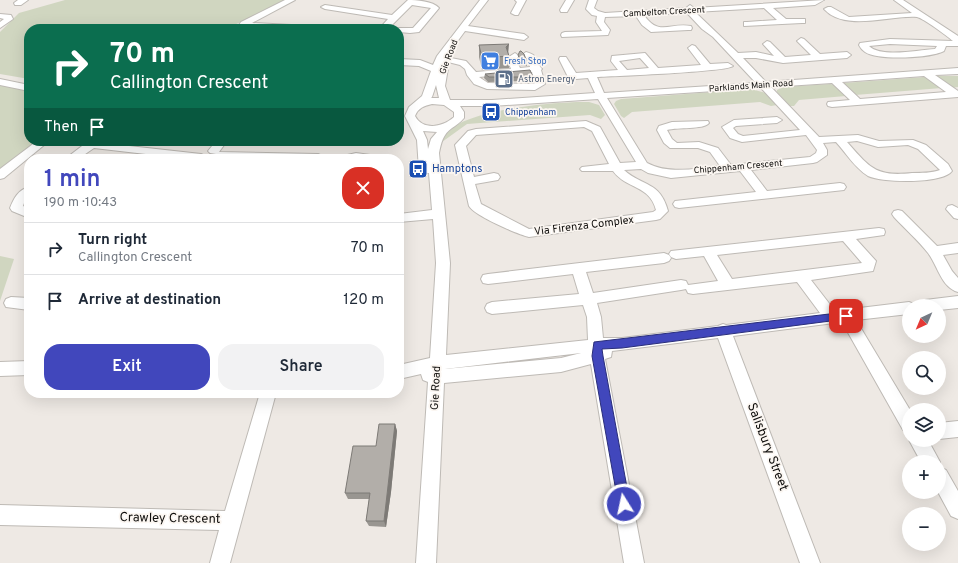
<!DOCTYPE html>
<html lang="en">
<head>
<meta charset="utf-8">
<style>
  body { margin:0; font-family:Overpass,sans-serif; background:#f2f2f3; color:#1f2937; height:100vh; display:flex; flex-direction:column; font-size:15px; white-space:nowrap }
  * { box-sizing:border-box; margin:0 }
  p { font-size:13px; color:#747a83 }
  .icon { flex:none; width:22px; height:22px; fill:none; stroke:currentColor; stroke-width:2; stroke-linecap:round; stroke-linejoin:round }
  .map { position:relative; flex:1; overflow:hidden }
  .panel { position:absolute; left:24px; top:154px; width:380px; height:244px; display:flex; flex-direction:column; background:#fff; border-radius:16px; box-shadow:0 4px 16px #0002 }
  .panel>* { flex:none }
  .top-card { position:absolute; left:24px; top:24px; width:380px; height:122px; border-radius:16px; box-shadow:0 4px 16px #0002; background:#0b6e4f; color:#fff; overflow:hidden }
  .needle { width:26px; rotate:224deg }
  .buttons { position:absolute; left:902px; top:299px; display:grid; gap:8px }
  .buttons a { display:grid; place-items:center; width:44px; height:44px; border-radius:50%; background:#fff; box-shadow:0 4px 16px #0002; font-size:20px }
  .pin { position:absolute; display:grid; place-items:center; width:34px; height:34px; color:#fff; margin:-17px; border-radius:8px; box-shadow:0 2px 6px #0006 }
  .me { position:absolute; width:44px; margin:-22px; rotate:350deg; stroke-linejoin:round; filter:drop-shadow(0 0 3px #0008) }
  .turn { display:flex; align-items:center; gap:14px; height:84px; padding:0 20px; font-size:18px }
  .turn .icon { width:52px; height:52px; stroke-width:2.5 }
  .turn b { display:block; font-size:28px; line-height:34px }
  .then { display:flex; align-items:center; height:38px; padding:0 20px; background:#0003; gap:8px; font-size:15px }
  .round { display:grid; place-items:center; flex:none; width:42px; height:42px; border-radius:16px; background:#f2f2f3 }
  .headline { display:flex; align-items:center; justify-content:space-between; height:68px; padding:0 20px }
  h1 { font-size:24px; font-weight:600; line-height:30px; color:#4147bc }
  .button { display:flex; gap:8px; margin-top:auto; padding:8px 20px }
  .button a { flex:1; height:46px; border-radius:16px; background:#4147bc; color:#fff; font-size:16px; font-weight:600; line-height:46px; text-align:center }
  .button a+a { background:#f2f2f3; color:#1f2937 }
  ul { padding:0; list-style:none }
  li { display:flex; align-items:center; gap:12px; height:52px; padding:0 20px; border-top:1px solid #e0e1e3 }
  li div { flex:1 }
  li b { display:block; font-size:15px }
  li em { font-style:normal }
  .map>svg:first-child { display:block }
</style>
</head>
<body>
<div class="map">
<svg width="958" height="563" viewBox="0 0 958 563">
  <rect width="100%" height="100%" fill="#eee9e4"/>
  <path fill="#d0d6c0" d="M65,0H286L226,29H29V79L0,74V32L19,13Z
    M938,76H958V87L951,88L938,78Z
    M925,77L942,88L855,95L844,85V83Z
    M830,84L835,85L846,96L799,100L794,106H790L777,92V90L783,87Z
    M0,85L29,91V141H39L0,170Z
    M751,89L766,93L777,105L771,106L760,102L632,112L624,118L621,116L614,104L616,101L621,99Z
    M589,102L599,105L605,115L601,119L590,115L467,124L442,142C443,139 444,136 446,133C467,109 558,101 589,102Z
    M0,256L14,259L0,301Z"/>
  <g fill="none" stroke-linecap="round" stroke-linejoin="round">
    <g stroke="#bebab5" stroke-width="2">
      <path id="minor" d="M18,0H28L21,5H15L14,3Z
        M285,0H295L252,23L329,27L333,29L243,27L239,25L241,22Z
        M408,0C416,0 433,1 439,8L419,32L410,33L399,32V29H396L399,28H413L431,8L412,5L388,29H379L388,19L325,9L321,7L325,5L392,15Z
        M480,0H488L468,26L524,34L528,37L524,40L465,31L446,57L466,61L476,72L511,69L507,58L515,53L519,56L516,59L520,68L530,67L528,59L522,55L526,52C540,56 534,60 542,69L541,70L545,84L535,90L487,89L474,84L467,75L465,69L460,65L444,61L442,66H446L448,68L445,86L450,100H492L595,93L588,78L576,79L568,77L559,59L560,57H566L576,73L618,70L611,61L612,56L645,53L658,68L701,65L688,48L692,45L695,46L710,64L728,63L733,66C727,72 614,76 597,77L604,93L756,83L713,37L702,29L687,13L644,15C659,37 670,22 691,26L692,28L691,30H688L651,32L642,25L636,16L605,17L604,22L610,30L608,35L562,37L561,35L562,33L565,32L602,31L596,22L597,16L592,15L586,9L589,0H597L594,8L598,11L605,13L686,8L690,5L694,8L824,0L815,5L773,8L786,19H805V23H802L744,26V22H747L777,20L764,8L695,12L738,53L756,52L774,56L763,44L767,41L770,42L785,57L811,55L797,41L801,38L804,39L820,54L847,52L851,55L847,58L783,63L756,58H743L766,82L958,68V74L935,75L958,91V97L832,107L828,106L827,104L828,102L850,100L832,83L771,87L819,137L858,135L879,141L913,140L926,145L948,164L952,171C943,184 882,183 868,176C855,168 846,153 836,142L823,143L827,150V155L817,162L813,163L751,170L767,191L840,183L844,184L846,187L844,190L679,208L675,207L673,204L675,201L756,192L740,171L671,178L648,173L641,169L624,170C643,187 660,181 668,211L660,219L656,220L529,237C517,234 475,216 469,206L455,145L468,131L476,129L586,121L600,127L620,163L636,162L598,99L492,106H460L464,112V118C460,123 456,125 452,128C443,134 441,143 439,153L450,263L446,355L588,340L587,317L583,305L492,314L487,312L485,308L487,304L492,302L579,294L573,274L488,284L483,283L481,279L483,275L488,274L664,253L669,255L671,258L669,261L664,263L586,272L593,293L681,280L686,281L688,285L686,289L681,290L597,303L601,317L603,338H622L718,326L723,324L726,325L820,313L797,282L693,294L688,293L686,289L688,285L718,281L704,256L676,259L671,257L669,254L671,251L879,228L884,229L885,232L884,235L856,239L876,261L873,271L811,280L835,311L909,302L914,304L915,306H909V314L856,320L910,410L909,432L903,430L842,322L733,336L820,563H800L718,338L612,351L611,357L605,359L644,563H624L591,364L561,372L444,383L436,563H416L428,382L423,380L421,374L399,379V365L430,358L436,263L433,219L399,222V214L432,210L429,173H421L419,170L417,140L405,116L409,107L422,96L431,71L419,66L399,65V59L420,60L433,65L437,56ZM640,58L649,68L627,70L619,61ZM532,72L535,83L533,84L488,83L479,77ZM924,76L946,92L860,99L842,82ZM436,85L439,98H431L432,97ZM761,88L800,130L743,136L738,134L733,128L736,126L777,123L782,120L777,117L734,120L722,127L730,138L742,142L806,135L817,150L816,153L810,157L731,165L718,148L699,142L677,143L672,139L667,130C678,127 703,130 709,123L708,121L672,122L659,126L657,130L664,143L670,148H698L710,152L720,166C696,168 670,175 647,163L607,98ZM432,104L444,105L454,112V117C443,127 423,131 415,116C418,108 424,106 432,104ZM584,127L592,131L609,164L582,167L580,169L582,171H613C626,189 650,185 656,210L653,212L529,229L481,204L475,184L498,180L500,177L498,174L494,173L474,177L466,146L476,135ZM423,131L437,132L431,139L428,149L427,140ZM857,141L878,147L908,145L918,149L940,170C932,173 921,173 912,173C876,177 870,168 847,142ZM843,241L862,263L732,279L717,255ZM581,353L561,358L445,369Z
        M515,0H526L518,15H515L511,13L517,2Z
        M566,0H574L567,12H561L560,10Z
        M894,0H903L958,36V46H946L944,51C931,58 878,61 865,52C862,50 860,47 859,45L860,43L890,39L953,41C947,36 923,18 917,17C889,15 845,32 824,9L828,7H831L849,17L912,13ZM890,44L937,46L935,49C919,50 881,58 869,46Z
        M0,14L11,15L13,19L0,28V22L4,19L0,18Z
        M0,79L29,85V91L0,85Z
        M37,141H49L4,178L0,179V169Z
        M216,141H227L219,152L318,154L324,157L322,159L221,158L217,157L216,154L210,153L208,151Z
        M93,142L201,154L207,157L205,159H189L94,148L78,159H65L82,146Z
        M356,153L370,155L375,159H337L339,157Z
        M29,187V197L25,200L23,206L29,209V218L12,211L10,208C14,198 18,190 29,187Z
        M952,205L958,208V219L954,218L946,209L948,206Z
        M898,210L902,211L937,246L958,243V253L943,255L952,271L958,278V292C941,287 938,266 928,253C918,240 905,229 894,217L892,214L894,211Z
        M958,296V308L939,310V306H918L920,302L925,300Z
        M11,297L29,298V310L6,307L4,303L6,299Z
        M29,361V375L0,376V362Z
        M260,393H276L230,563H210L219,530L0,525V505L225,511Z
        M958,421V437L939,439V423Z
        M909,440H928L940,462L939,465V462H921Z
        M939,467L946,470L958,491V519L951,516L938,492Z"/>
    </g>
    <use href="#minor" fill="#fff" fill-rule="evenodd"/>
  </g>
  <path fill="#999691" d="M479,45L508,53L509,56V68L482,70L479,57Z
    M518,55L527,62V66H521L518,59Z
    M485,74L533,77L532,81L488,82L484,78Z
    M395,424L397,431L391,492L386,527L369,526L366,521L369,499H348L345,493L376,446Z"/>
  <path fill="#7d7a76" d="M509,44L508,55L506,47Z
    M395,424L397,431L391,492L386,527L384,521Z"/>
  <path fill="#b2aea9" stroke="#7d7a76" d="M509,44L506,47L509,56L482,58L479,45Z
    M520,51H521L524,54L527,62H521L518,55Z
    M530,70L533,77H489L485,74Z
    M379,424H395L388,486L384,521H366L370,493H345L353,446H376Z"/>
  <path fill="#4147bc" stroke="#2a2e7a" d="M846,312L849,313L851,316L849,318L846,319L622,348L602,349L603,356L630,504L628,508L624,510L619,508L592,356L594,342Z"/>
  <defs>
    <g id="supermarket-square" transform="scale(1)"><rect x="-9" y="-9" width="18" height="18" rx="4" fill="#3f7fe0" stroke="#fbf6f1"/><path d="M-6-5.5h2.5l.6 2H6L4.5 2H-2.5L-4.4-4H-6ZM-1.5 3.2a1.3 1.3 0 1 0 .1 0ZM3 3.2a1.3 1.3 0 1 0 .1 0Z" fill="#fff"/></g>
    <g id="fuel-square" transform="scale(1)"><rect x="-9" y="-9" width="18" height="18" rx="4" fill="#5c6f8a" stroke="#fbf6f1"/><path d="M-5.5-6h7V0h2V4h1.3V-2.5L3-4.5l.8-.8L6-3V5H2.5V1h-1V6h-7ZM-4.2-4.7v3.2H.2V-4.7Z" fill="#fff"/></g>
    <g id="bus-square" transform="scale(1)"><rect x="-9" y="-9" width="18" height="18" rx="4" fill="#1a4fb4" stroke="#fbf6f1"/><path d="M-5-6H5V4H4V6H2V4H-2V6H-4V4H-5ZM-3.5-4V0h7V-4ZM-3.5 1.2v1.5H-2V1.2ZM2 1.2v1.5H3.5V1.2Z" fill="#fff"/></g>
  </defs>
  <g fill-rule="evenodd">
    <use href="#supermarket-square" x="490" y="61"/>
    <use href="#fuel-square" x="504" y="79"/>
    <use href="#bus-square" x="491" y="112"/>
    <use href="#bus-square" x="418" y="169"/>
  </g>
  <g text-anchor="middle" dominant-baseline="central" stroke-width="3.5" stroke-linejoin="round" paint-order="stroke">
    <g font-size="9" fill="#100f0d" stroke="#fbf6f1">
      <text transform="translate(664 12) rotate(-3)">Cambelton Crescent</text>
      <text transform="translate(449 57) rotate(-69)">Gie Road</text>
      <text transform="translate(751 86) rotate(-4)">Parklands Main Road</text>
      <text transform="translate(738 167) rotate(-5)">Chippenham Crescent</text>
    </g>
    <g font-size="9" fill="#366cbe" stroke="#fbf6f1" text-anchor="start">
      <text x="504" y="61">Fresh Stop</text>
    </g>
    <g font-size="9" fill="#4e5e75" stroke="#fbf6f1" text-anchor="start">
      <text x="518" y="79">Astron Energy</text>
    </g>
    <g font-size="9" fill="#164399" stroke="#fbf6f1" text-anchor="start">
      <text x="505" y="112">Chippenham</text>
    </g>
    <g font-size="11" fill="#164399" stroke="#fbf6f1" text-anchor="start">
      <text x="432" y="169">Hamptons</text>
    </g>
    <g font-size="11" fill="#100f0d" stroke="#fbf6f1">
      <text transform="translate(584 226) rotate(-7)">Via Firenza Complex</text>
      <text transform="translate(436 388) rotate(-87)">Gie Road</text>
    </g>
    <g font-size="13" fill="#100f0d" stroke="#fbf6f1">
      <text transform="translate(767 447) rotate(69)">Salisbury Street</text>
      <text transform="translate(170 519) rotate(1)">Crawley Crescent</text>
    </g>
  </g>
</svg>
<div class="buttons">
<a><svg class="needle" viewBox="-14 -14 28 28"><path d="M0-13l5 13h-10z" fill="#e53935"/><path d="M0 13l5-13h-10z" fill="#747a83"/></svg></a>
<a><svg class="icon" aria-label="search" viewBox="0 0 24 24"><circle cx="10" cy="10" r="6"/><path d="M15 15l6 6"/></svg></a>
<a><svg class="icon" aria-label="layers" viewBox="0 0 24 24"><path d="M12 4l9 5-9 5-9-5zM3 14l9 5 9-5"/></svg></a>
<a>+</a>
<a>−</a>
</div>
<div class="pin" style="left:846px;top:316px;background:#d93025"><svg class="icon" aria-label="arrive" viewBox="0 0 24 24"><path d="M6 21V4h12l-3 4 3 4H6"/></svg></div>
<svg class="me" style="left:624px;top:504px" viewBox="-20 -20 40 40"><circle r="17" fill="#4147bc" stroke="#fff" stroke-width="3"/><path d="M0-11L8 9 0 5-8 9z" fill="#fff"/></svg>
<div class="top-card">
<div class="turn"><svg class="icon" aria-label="right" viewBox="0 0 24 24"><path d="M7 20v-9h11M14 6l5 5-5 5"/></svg><div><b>70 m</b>Callington Crescent</div></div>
<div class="then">Then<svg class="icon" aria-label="arrive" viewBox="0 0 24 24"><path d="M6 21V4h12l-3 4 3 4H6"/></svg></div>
</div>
<section class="panel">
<div class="headline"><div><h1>1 min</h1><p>190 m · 10:43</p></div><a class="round" style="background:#d93025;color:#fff"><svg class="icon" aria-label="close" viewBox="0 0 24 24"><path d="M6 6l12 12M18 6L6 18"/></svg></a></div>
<ul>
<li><svg class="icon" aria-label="right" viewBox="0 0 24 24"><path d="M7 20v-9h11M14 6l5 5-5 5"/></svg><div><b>Turn right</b><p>Callington Crescent</p></div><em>70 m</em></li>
<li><svg class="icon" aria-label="arrive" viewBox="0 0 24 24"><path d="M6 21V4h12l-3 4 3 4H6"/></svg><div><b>Arrive at destination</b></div><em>120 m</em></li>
</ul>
<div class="button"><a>Exit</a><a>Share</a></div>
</section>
</div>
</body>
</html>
